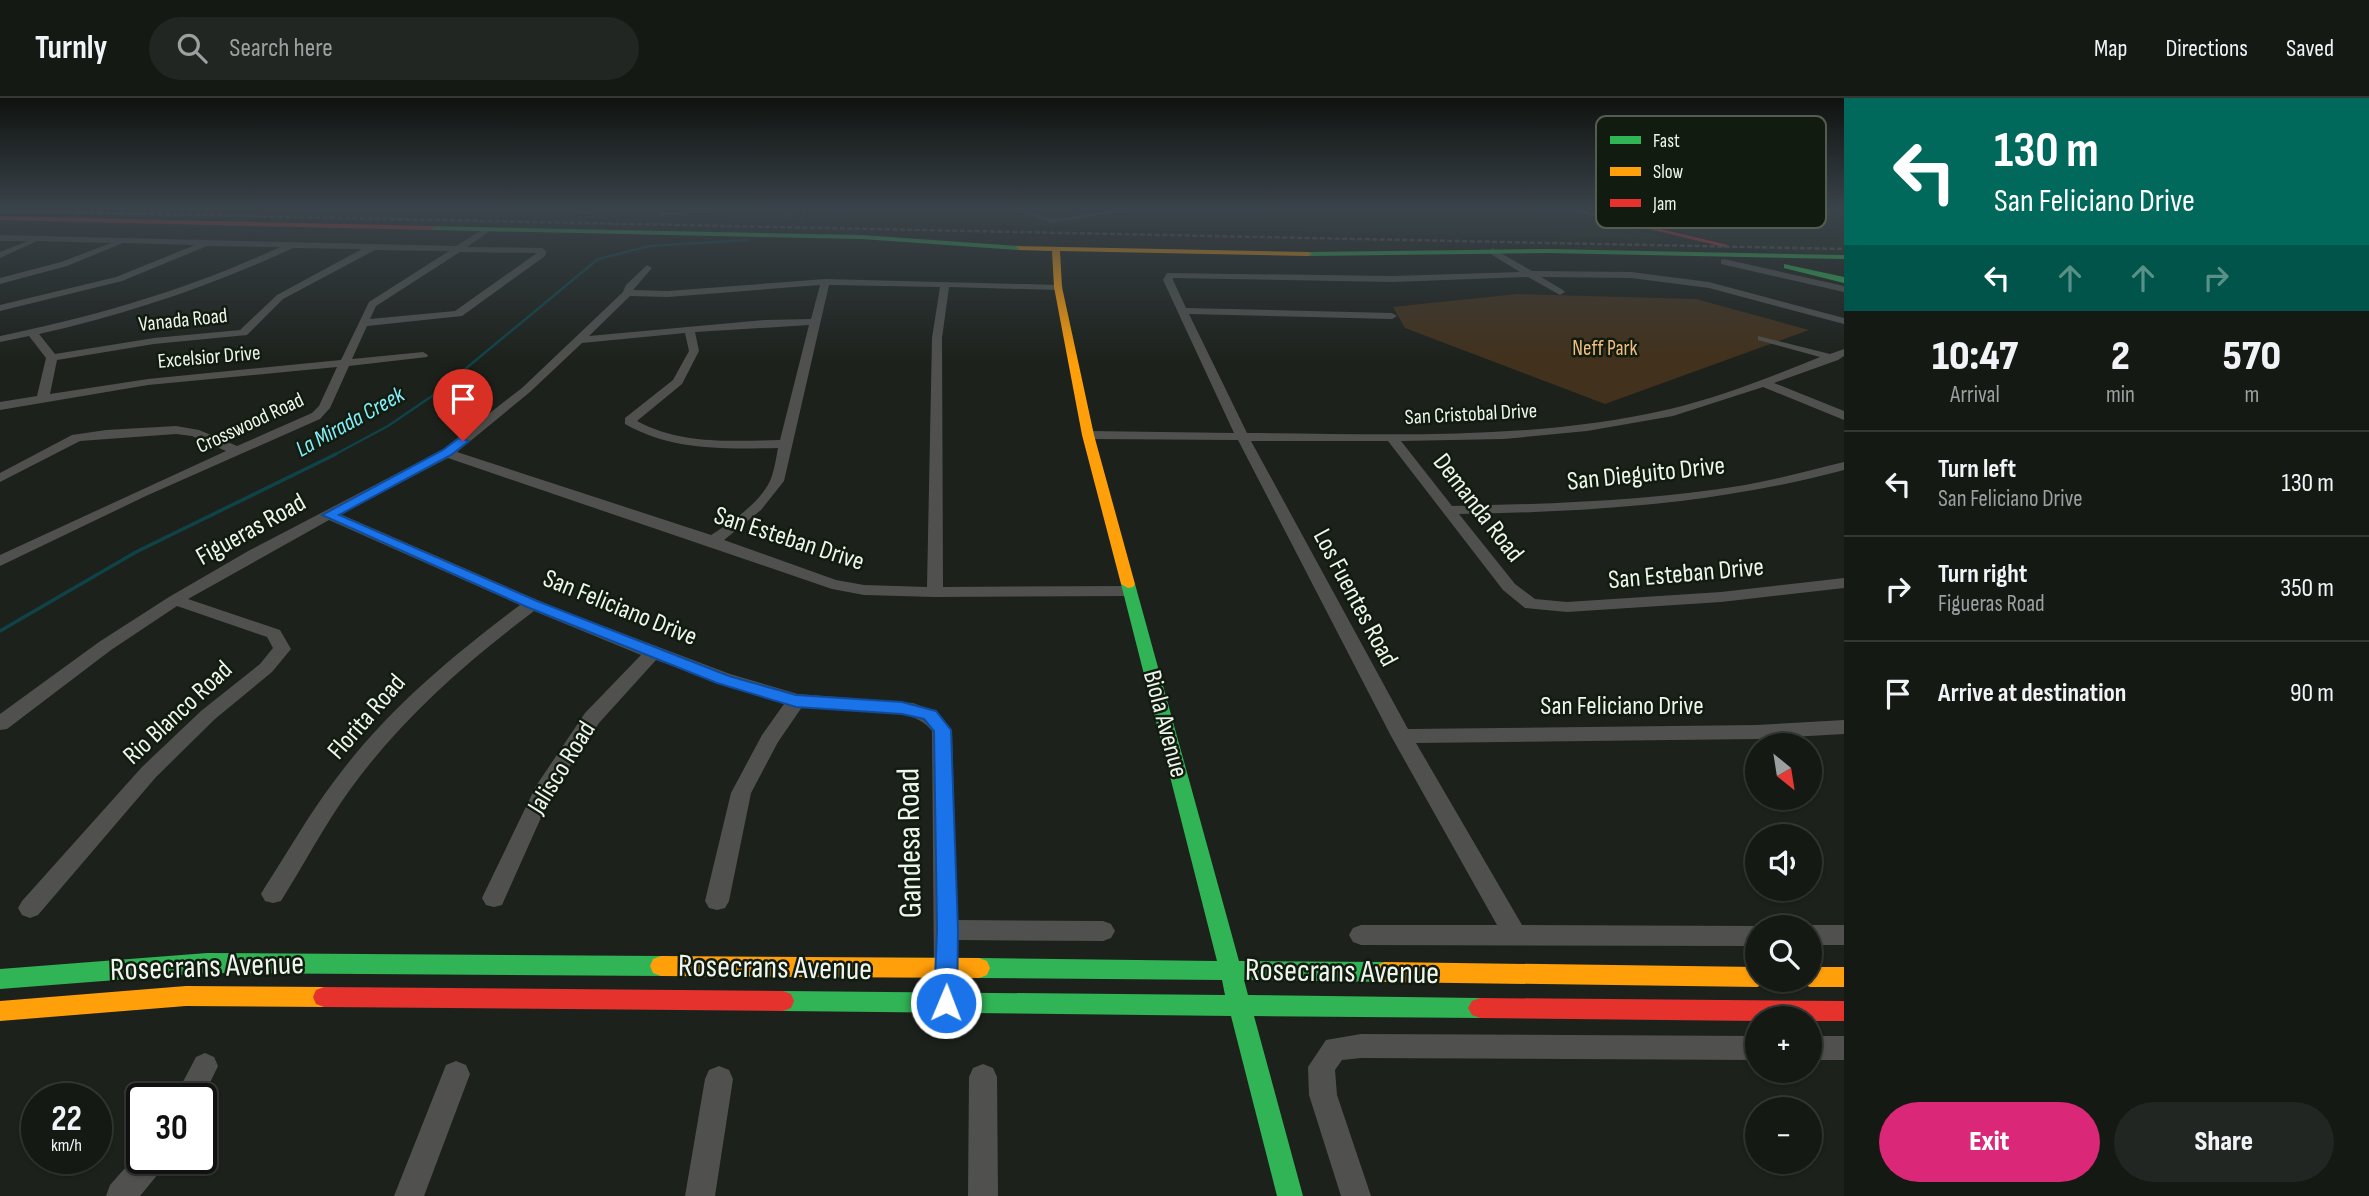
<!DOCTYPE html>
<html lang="en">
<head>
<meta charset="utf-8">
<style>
  body { margin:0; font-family:"Sofia Sans Condensed",sans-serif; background:#222622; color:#f1f3f6; height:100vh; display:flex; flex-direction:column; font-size:26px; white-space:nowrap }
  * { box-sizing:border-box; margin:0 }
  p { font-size:23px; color:#9da0a0 }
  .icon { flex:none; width:38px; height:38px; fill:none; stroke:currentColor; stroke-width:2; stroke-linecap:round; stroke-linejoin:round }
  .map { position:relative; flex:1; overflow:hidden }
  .details { display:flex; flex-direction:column; background:#151914; width:525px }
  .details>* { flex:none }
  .top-card { background:#00695c; color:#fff; overflow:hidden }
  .needle { width:46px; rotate:150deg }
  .fabs { position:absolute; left:1745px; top:635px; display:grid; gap:14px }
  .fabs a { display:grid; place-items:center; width:77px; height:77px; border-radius:50%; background:#151914; box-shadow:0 2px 5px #0004,0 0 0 2px #343834; font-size:35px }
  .speed { position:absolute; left:21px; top:985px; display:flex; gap:14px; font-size:35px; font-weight:700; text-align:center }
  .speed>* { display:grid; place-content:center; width:91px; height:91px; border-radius:50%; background:#151914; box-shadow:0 2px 5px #0004,0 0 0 2px #343834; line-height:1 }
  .speed small { font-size:18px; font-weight:400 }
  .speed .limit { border:4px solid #111; border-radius:10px; background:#fff; color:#111 }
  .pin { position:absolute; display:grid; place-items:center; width:60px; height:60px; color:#fff; margin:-72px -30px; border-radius:50% 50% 50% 0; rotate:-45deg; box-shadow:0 0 7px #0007 }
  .pin .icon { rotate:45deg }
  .me { position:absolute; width:77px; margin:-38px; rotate:1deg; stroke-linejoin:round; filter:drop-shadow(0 0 5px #0008) }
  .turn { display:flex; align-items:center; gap:24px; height:147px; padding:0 35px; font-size:32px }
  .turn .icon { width:91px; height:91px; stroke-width:2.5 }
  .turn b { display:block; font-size:49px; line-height:60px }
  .lanes { display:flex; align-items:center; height:66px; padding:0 35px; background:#0003; justify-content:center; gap:35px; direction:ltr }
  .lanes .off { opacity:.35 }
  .eta { display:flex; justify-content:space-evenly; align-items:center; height:119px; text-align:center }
  .eta b { font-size:42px; font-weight:800; line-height:49px }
  .button { display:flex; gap:14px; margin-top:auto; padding:14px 35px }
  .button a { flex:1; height:80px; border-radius:42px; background:#db2777; color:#fff; font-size:28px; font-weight:800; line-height:80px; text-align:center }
  .button a+a { background:#222622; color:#f1f3f6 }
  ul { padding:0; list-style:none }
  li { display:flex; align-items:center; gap:21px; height:105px; padding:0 35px; border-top:2px solid #343834 }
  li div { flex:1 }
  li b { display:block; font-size:26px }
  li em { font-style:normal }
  header { display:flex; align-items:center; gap:42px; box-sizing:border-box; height:98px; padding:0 35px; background:#151914; border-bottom:2px solid #343834 }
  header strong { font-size:33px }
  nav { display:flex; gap:38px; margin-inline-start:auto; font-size:24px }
  .search { width:490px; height:63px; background:#222622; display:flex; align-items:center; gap:18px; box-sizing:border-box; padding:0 24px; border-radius:38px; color:#9da0a0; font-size:26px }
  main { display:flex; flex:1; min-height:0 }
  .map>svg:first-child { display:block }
</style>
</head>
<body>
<header>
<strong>Turnly</strong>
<div class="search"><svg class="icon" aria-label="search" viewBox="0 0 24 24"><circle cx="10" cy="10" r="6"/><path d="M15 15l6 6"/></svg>Search here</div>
<nav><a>Map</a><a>Directions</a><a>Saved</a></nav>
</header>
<main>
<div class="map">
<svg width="1844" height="1098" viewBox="0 0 1844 1098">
  <rect width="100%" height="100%" fill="#1c211b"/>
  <path fill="#1e2b1a" d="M527,110H801L789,123Z
    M818,110H1546L1663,139L1653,141L808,123Z
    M1582,110H1844V156L1772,154Z"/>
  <path fill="#42311c" d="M1517,196L1696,201L1809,232L1605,306L1405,230L1393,209Z"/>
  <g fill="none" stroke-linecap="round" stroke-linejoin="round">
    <path stroke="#0f4348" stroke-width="2.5" d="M801,121L808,110
      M332,358L388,328L435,296L598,161L650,148L747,142"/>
    <path stroke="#0f4348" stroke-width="3.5" d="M0,533L136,454L336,356"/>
    <path fill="#50514e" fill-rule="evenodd" d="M1007,110C1024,109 1039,121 1055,120C1085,119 1113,109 1143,110L1052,125Z
      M1834,110H1844V113L1835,112Z
      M487,129L490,133L467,149L542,150L546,153L545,158L462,218L367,228L352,261L423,254L428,257L427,259L349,268L330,310L320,321L148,397L0,468V457L226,353L192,338L176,336L80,343L0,384V375L72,337L106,332L176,328L199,332L237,348L312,315L319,308L337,269L148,287L0,312V304L37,298L46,260L29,238L0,244V238C97,218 190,191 280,149L207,148L122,183L0,213V207L116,179L195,147L123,145L67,168L0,186V180L61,164L111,145L37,143L0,160V154L28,143H0V137L456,148ZM293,150L362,151L277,197L240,232L154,240L55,256L39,236C127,216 211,188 293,150ZM375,152L449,153L369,204L341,262L148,281L50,296L57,262L154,246L247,237L283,201ZM460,154L537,155L455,213L370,221L376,208Z
      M1492,150L1532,173L1631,174L1709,184L1844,220V226L1709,190L1631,180L1541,179L1563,192L1565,194L1560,197L1528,179L1392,184L1173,180V182L1186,210L1392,215L1397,218L1392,221L1189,216L1247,335C1388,336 1532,343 1670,311C1721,299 1771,279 1820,259L1758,242V238L1830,256L1844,251V258L1838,262L1774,285L1844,313V322L1763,289L1673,318L1587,333L1504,341L1401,343L1452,408C1550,406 1648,403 1745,387C1779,381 1811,372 1844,364V372C1717,406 1590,414 1459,416L1515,486L1535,501L1567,504L1721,494L1844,480V490L1721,504L1567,514L1525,510L1503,492L1388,343H1251L1408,631L1757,627L1844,622V636L1757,641L1416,645L1522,827L1757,828L1762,830H1757V848L1361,847L1353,844L1349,837L1353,830L1361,827H1497L1391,638L1238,342L1088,341L1082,337L1088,333L1234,335L1163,182L1167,175L1392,178L1520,174L1489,155Z
      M1724,161L1844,188V194L1721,166V162Z
      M647,167L652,170L633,192L668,193L825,181L1061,187L1063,189L1058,192L949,189L942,240L943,489L1129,488L1137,493L1129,498L935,499L864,497L832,491L448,360L340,416L558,511L730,576L798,596L913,605L937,614L952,632L957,822L1103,823L1111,826L1115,833L1111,840L1103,843L957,842L958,877L955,885L946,888L937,885L934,877L932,633C912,604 835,612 802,609L778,644L751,695L729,803L725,810L717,812L709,810L705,803L731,695L762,637L784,606L656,562L599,625L552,695L502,807L494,809L486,807L482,800L536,688L585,615L641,557L534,513C465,565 400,622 349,693C324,728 304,766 281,803L273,805L265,803L261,796L265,789C288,754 309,716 335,682C386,613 452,558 520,507L329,422L188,501L280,532L291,551L272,574L215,621L156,679L38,817L30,820L22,817L18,810L22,803L142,669L201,613L260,566L273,550L267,539L177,508L111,552L7,631L0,632V616L99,544L169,499L250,452L442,352L522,290L623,194L626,187ZM820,187L811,221L765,222L589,238L630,198L668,199ZM829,187L940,189L932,240L927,489L864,487L836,482L724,442L761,412L784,383ZM809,227L780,342C732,343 681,347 637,323L682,286L699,253L695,234ZM685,235L689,253L673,282L625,320V326C672,353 725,351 778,350C776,361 774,374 770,383C759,406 731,424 711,437L457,354L530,294L582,245Z
      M1810,827H1844V847H1810V830H1803Z
      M1361,936L1757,938V962L1361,960L1342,962L1335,972L1337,997L1371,1098H1341L1309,997L1308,969L1326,942Z
      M1810,938H1844V962H1810Z
      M205,955L214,959L218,968L201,1003V1001H174L196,959Z
      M456,963L466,967L470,976L424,1098H394L446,967Z
      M983,966L993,970L997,979L998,1098H968L969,979L973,970Z
      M719,968L729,972L733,981L715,1098H685L705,981L709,972Z
      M142,1051V1060H167L163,1070L140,1098H106L110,1087Z"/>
    <path fill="#30b455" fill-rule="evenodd" d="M428,128L862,137L1019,148L1023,150L1019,152L862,141L431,132Z
      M1548,151L1844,157V161L1548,155L1308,158L1304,156L1308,154Z
      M1784,166L1844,179V185L1784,170Z
      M1128,482L1135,486L1239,863L1385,864L1393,867L1396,874L1393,881L1385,884L1244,882L1248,897L1480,900L1488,903L1492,910L1488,917L1480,920L1254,918L1303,1098H1277L1231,918L783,913L775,910L772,903L775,896L783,893L1225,897L1222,882L979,880L971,877L968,870L971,863L979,860L1217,863L1121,486Z
      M207,855L661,858L669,861L672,868L669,875L661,878L207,875L0,891V871Z"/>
    <path fill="#ff9f0a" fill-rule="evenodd" d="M1016,148L1308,154L1312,156L1308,158L1060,153L1062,189L1094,337L1135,486L1133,489L1128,490L1121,486L1082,337L1054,189L1052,153L1019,152Z
      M661,858L979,860L987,863L990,870L987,877L979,880L661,878L653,875L650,868L653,861Z
      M1385,864L1757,869V882H1767L1765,886L1757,889L1385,884L1377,881L1374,874L1377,867Z
      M1810,869H1844V889H1810L1802,886L1800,882H1810Z
      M186,888L324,889L332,892L335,899L332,906L324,909L186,908L0,923V903Z"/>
    <path fill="#e5322d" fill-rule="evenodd" d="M1561,110H1572L1728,147L1724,149Z
      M0,118L431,128L435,130L431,132L0,122Z
      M324,889L783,893L791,896L794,903L791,910L783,913L324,909L316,906L313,899L316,892Z
      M1480,900L1844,903V923H1810V920H1757V923L1480,920L1472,917L1468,910L1472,903Z"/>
    <path stroke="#595b57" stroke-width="2.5" stroke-dasharray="5 2.5" stroke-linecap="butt" d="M553,110L598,116
      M0,113L1844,151
      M659,117L732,110
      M785,119L792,110"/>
  </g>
  <linearGradient id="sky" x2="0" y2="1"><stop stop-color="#0f120f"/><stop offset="0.42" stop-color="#3a434a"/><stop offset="1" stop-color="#3a434a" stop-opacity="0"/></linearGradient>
  <rect width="1844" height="264" fill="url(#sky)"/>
  <path fill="#1a73e8" stroke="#114b97" stroke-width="2" d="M459,340L469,343L451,357L339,417L537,503L729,578L796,597L902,604L936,613L951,632L958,832L957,905L954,912L946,915L938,912L934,905L937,832L934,633L924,621L902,616L796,609L717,585L527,509L322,417L443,352Z"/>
  <g text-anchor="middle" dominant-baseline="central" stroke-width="5" stroke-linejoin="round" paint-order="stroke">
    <g font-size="21" fill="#eef5ec" stroke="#121b0f">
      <text transform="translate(183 222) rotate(-6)">Vanada Road</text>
      <text transform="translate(209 259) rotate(-5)">Excelsior Drive</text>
      <text transform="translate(1471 316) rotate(-3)">San Cristobal Drive</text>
      <text transform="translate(250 325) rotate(-25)">Crosswood Road</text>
    </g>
    <g font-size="21" fill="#f1be7e" stroke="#121b0f">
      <text x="1605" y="250">Neff Park</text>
    </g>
    <g font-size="23" font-style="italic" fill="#83eefb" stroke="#121b0f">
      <text transform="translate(350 324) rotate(-29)">La Mirada Creek</text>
    </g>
    <g font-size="26" fill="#eef5ec" stroke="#121b0f">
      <text transform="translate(1646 376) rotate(-6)">San Dieguito Drive</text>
      <text transform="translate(1478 410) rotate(52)">Demanda Road</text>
      <text transform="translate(251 432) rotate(-29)">Figueras Road</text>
      <text transform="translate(789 441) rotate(18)">San Esteban Drive</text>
      <text transform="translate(1686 476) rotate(-5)">San Esteban Drive</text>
      <text transform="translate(1355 500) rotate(62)">Los Fuentes Road</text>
      <text transform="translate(620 510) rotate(22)">San Feliciano Drive</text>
      <text x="1622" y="608">San Feliciano Drive</text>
      <text transform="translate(178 615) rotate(-43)">Rio Blanco Road</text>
      <text transform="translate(367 619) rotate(-49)">Florita Road</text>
      <text transform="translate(1165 626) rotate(75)">Biola Avenue</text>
      <text transform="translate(562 670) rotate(-58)">Jalisco Road</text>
    </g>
    <g font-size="32" fill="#eef5ec" stroke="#121b0f">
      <text transform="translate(910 745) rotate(-91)">Gandesa Road</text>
      <text transform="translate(207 869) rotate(-2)">Rosecrans Avenue</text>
      <text transform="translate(775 870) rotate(1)">Rosecrans Avenue</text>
      <text transform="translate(1342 874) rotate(1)">Rosecrans Avenue</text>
    </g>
  </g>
  <rect x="1596" y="18" width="230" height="112" rx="10" fill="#121b0f" stroke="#545c51" stroke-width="2"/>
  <rect x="1610" y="38" width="31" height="8" fill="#30b455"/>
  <rect x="1610" y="69" width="31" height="9" fill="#ff9f0a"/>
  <rect x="1610" y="101" width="31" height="8" fill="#e5322d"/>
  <g font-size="19" fill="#eef5ec">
    <text x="1653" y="49">Fast</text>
    <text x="1653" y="80">Slow</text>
    <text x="1653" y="112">Jam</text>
  </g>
</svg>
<div class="fabs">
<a><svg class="needle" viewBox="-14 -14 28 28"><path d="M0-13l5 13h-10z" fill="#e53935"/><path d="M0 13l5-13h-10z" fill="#9da0a0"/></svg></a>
<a><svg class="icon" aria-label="sound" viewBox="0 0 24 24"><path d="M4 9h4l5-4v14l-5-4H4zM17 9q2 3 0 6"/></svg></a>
<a><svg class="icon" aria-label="search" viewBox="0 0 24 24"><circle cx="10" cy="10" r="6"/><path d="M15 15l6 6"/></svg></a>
<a>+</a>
<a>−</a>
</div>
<div class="speed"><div>22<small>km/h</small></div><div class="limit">30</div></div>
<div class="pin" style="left:463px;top:343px;background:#d93025"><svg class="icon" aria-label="arrive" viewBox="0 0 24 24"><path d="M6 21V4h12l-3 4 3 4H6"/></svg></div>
<svg class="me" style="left:946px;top:905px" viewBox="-20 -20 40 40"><circle r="17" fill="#1a73e8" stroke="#fff" stroke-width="3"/><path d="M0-11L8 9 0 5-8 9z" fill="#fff"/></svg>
</div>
<section class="details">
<div class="top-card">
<div class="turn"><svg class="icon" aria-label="left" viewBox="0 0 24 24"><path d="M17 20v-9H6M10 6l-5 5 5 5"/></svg><div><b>130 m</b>San Feliciano Drive</div></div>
<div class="lanes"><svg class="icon" aria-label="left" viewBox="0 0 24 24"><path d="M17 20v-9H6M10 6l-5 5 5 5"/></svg><svg class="icon off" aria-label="ahead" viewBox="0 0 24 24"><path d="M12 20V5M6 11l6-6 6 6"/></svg><svg class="icon off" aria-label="ahead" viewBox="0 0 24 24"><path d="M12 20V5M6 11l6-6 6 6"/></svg><svg class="icon off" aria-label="right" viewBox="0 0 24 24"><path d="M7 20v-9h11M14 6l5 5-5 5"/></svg></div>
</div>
<div class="eta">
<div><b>10:47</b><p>Arrival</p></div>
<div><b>2</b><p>min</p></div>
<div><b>570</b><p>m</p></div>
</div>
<ul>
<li><svg class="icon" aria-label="left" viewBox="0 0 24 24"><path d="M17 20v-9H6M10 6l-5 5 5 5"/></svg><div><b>Turn left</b><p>San Feliciano Drive</p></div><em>130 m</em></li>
<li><svg class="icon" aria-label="right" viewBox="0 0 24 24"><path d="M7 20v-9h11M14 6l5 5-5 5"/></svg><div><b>Turn right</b><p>Figueras Road</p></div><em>350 m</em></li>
<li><svg class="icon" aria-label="arrive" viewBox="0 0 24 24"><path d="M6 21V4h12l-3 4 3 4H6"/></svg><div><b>Arrive at destination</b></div><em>90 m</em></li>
</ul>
<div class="button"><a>Exit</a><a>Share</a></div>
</section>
</main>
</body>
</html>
